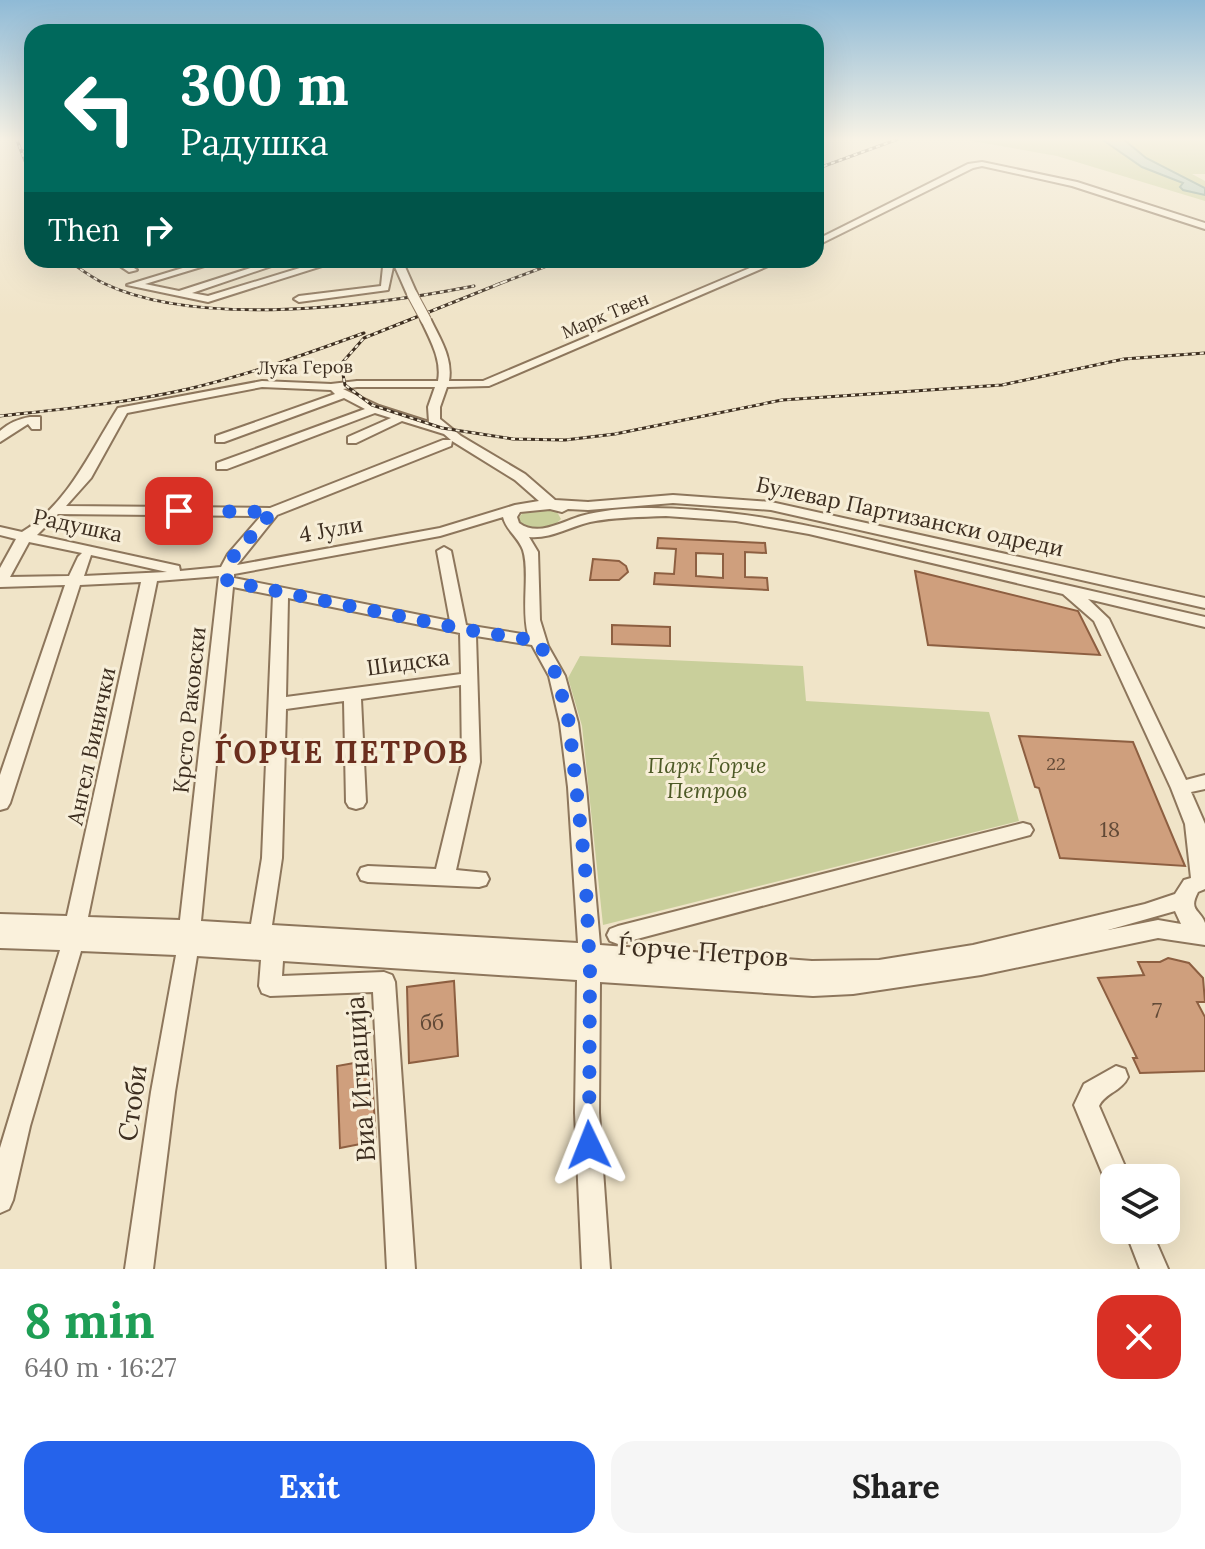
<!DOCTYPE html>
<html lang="en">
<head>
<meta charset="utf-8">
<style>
  body { margin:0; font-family:Lora,serif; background:#f6f6f6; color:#222; height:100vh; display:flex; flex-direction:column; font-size:30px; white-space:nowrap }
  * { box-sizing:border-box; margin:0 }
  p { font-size:26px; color:#767676 }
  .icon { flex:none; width:44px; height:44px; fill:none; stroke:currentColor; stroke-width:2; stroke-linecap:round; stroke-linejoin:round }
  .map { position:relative; height:1269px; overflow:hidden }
  .panel { display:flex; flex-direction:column; background:#fff; flex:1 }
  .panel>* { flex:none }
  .hud { position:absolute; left:24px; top:24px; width:800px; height:244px; border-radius:24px; box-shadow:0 8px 32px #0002; background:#00695c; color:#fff; overflow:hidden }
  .controls { position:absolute; left:1100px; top:1164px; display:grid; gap:16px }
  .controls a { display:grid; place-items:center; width:80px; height:80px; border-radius:16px; background:#fff; box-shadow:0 8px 32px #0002; font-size:40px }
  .pin { position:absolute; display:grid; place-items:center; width:68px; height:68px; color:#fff; margin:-34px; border-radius:16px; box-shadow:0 4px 12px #0006 }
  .me { position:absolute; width:88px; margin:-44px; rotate:358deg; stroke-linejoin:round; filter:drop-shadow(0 0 6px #0008) }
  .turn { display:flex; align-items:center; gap:28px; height:168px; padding:0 24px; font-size:36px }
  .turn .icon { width:104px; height:104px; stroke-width:2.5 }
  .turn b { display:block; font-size:56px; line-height:68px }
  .then { display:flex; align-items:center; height:76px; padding:0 24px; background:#0003; gap:16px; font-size:30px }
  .round { display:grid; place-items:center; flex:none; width:84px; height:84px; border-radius:24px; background:#f6f6f6 }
  .summary { display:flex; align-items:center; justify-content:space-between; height:136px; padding:0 24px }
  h1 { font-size:48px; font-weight:700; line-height:60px; color:#1e9e55 }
  .action { display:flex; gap:16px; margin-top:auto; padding:16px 24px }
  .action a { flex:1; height:92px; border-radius:24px; background:#2563eb; color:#fff; font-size:32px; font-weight:700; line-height:92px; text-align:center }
  .action a+a { background:#f6f6f6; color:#222 }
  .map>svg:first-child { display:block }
</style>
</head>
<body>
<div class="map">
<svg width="1205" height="1269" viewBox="0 0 1205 1269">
  <rect width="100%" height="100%" fill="#f0e4c8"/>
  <path fill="#c9cf9b" d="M955,138H1205V174H1192L1205,181V201L1057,156Z
    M550,508L557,512L561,519C550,532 527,533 518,519L524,511Z
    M580,656L803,666L806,701L989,712L1019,821L603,925L582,726L568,678Z"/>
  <path fill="#a9c4bc" stroke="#6f938a" stroke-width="2" d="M1100,138H1122L1146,158L1205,188V195L1183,190L1180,187L1183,183L1142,167Z"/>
  <path fill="#cf9f7d" stroke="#8d5f41" stroke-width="2" fill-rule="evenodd" d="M658,538L765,543L766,553L745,552V577L767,578L768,590L654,584L655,573L674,574L676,549L657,548ZM696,553L723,554V578L696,576Z
    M593,559L619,561L626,566L628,572L619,580H590Z
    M915,571L1078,611L1100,655L928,645Z
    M612,625L670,627V646L612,644Z
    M1019,736L1133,742L1185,866L1060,858L1039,788L1035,787Z
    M1168,958L1189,963L1203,978L1205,1002H1197L1205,1017V1071L1140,1073L1133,1058H1137L1098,978L1144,975L1138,962H1160Z
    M454,981L458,1056L409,1063L407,987Z
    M371,1060L376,1141L340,1148L337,1066Z"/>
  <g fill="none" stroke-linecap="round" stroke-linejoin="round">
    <g stroke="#8d765c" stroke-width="4">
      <path id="minor" d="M18,138H25L28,149H22Z
        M982,162L1077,182L1205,223V229L1072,186L982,166L973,168L816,246V240L968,164Z
        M111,260H122L137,270L129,272Z
        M209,260H224L145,284L179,291L275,260H289L192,293L208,296L326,260H341L208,302L127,285Z
        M380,260H390L393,267L388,290L299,302L294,299L299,296L381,286L383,267Z
        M392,260H402L417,294L415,296L407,294Z
        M769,260H782L489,386L447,387L440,407V419L461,436L525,474L555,500L588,502L673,495L771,502L1205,598V608L771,510L673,503L588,510L568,509L562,512L550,509L520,512L517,517L519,523C538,537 561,522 581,516C618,506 658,507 696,510C772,515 847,534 922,552C1016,574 1111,595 1205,617V627L1088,599L1109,619L1186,780L1205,775V789L1191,792L1205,824V889L1198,892C1188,911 1200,909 1205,923C1205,929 1205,939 1205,945L1158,938L981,975L853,994L813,996L600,982L599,1113L610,1269H582L575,1113L577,980L283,961L282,976L384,972L392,975L395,982L415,1269H387L373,992L270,996L262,993L259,986L261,960L197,956L175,1092L153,1269H125L151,1092L176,955L81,951L30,1126L13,1200L9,1209L0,1213V1148L60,950L0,948V914L67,916L141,582L80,585L10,803L7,808L0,810V775L65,585L0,587V568L16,539L0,535V527L22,532C68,504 90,452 118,408L262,381L331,384L357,381H438C442,359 430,340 421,320L426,317L431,320C440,339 453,358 449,381H483ZM262,387L331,390L335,394L216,436V442H224L344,398L365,409L217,463V469H227L375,413L391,418L348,437V443H356L402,421L444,434L451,440H443L270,508L66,506L91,478L127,413ZM357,387H435L428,407L429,422L379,406L343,389ZM452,441L515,480L539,501L515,505L440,528L237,565L277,515L451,446ZM58,514L261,516L228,554L221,567L180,571L179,566L37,535ZM666,516L736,521L809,534L1063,594L1094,621L1171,788L1185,824L1191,878L1184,880L1175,894L1145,904L973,945L879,960L812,961L600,945L586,787L578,723L565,676L548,646L540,620L538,552L529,537C551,539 569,527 590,522C615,517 640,517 666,516ZM503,517C506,530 518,537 523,550C530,571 521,608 528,635L466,625L451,551L444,547L437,551L450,621L234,578V574L440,536ZM29,542L82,553L78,557L69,576L10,577ZM91,555L167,572L84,576ZM219,576L180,920L88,917L157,581ZM233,587L273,595L262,858L251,924L201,921ZM288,598L460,633L461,674L286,697ZM476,636L532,645L549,676L560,723L568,787L578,943L272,925L282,858L286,709L344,701L346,802L349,807L356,809L363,807L366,802L361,699L461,685L462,762L436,869L368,866L361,868L358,874L361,880L368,882L479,887L486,885L489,879L486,873L456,870L480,762ZM1175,911L1181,924L1158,920L1108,930Z
        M30,417H40V429H32L28,424L0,442V431C9,423 18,419 30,417Z
        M1023,823L1030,825L1033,830L1030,835L618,944L610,941L607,935L610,929L618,926Z
        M1116,1066L1125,1069L1128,1077C1122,1091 1105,1093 1099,1106L1130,1178H1114V1190L1108,1187L1074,1105L1084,1084Z
        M1125,1230H1151L1168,1269H1140Z"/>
    </g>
    <use href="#minor" fill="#faf1dc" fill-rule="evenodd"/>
    <g stroke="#3d2e20" stroke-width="3">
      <path id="rail" d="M16,138L32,179
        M816,169L901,138
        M67,260C79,268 91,277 103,283C199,329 372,306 474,286
        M504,282L364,338L341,364L345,385L372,405L442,428L513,439L565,440L615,434L782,400L1002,385L1124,359L1205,353
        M496,285L563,260
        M0,416C63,409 127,403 188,389C248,375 306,354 364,333"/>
    </g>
    <use href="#rail" stroke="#f7eed8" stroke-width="2" stroke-dasharray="4" stroke-linecap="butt"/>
    <g stroke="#8d765c" stroke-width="12" stroke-linecap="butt">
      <path id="minor-bridge" d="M412,294L426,320"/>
    </g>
    <use href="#minor-bridge" stroke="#faf1dc" stroke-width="10"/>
  </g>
  <linearGradient id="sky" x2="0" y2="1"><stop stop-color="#8fbad6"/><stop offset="0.44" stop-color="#f8f3e6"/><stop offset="1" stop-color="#f8f3e6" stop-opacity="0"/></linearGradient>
  <rect width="1205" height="316" fill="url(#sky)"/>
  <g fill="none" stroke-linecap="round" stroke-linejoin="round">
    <path stroke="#2563eb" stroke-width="14" stroke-dasharray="0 25.2" d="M179,511L272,512L233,557L227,581L468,630L538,641L557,676L569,723L585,867L590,972L589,1145"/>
  </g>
  <g text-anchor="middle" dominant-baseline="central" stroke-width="6" stroke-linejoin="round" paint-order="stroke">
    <g font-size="18" fill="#3d2e20" stroke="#f7eed8">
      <text transform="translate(605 315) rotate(-23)">Марк Твен</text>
      <text transform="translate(305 367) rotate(-1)">Лука Геров</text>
    </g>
    <g font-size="18" fill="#624a37">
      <text x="1056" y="763">22</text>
    </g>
    <g font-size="22" fill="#3d2e20" stroke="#f7eed8">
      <text transform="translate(910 516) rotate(12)">Булевар Партизански одреди</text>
      <text transform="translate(78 525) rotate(12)">Радушка</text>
      <text transform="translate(331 529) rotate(-10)">4 Јули</text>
      <text transform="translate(408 662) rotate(-8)">Шидска</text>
      <text transform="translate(189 710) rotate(-84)">Крсто Раковски</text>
      <text transform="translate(91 746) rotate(-78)">Ангел Винички</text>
    </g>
    <g font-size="22" font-style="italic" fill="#4d5a26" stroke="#f7eed8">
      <text x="707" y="765">Парк Ѓорче<tspan x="707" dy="25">Петров</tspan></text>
    </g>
    <g font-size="22" fill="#624a37">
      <text x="1110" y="829">18</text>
      <text x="1157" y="1010">7</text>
      <text x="432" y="1022">бб</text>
    </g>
    <g font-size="26" fill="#3d2e20" stroke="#f7eed8">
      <text transform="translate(703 951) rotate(4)">Ѓорче Петров</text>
      <text transform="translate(360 1079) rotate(-94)">Виа Игнација</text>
      <text transform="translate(132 1103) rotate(-82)">Стоби</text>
    </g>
    <g font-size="30" font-weight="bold" letter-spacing="2" fill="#6b2e1e" stroke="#f7eed8">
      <text x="342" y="752">ЃОРЧЕ ПЕТРОВ</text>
    </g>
  </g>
</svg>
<div class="controls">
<a><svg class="icon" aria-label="layers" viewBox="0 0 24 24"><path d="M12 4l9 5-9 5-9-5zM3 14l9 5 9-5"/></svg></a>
</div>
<div class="pin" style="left:179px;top:511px;background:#d93025"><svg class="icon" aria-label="arrive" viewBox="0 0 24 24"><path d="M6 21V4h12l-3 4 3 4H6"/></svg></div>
<svg class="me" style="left:589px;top:1145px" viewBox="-20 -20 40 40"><path d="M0-17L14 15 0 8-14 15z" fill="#2563eb" stroke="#fff" stroke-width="4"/></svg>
<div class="hud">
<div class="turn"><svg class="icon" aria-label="left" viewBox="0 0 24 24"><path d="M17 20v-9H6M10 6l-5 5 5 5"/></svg><div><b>300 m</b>Радушка</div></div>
<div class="then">Then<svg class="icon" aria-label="right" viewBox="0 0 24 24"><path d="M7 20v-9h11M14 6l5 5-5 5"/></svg></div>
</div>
</div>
<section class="panel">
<div class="summary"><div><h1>8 min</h1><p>640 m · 16:27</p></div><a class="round" style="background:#d93025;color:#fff"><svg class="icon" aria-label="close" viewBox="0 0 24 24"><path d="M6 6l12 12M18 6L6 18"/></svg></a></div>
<div class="action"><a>Exit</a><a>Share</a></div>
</section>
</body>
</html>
